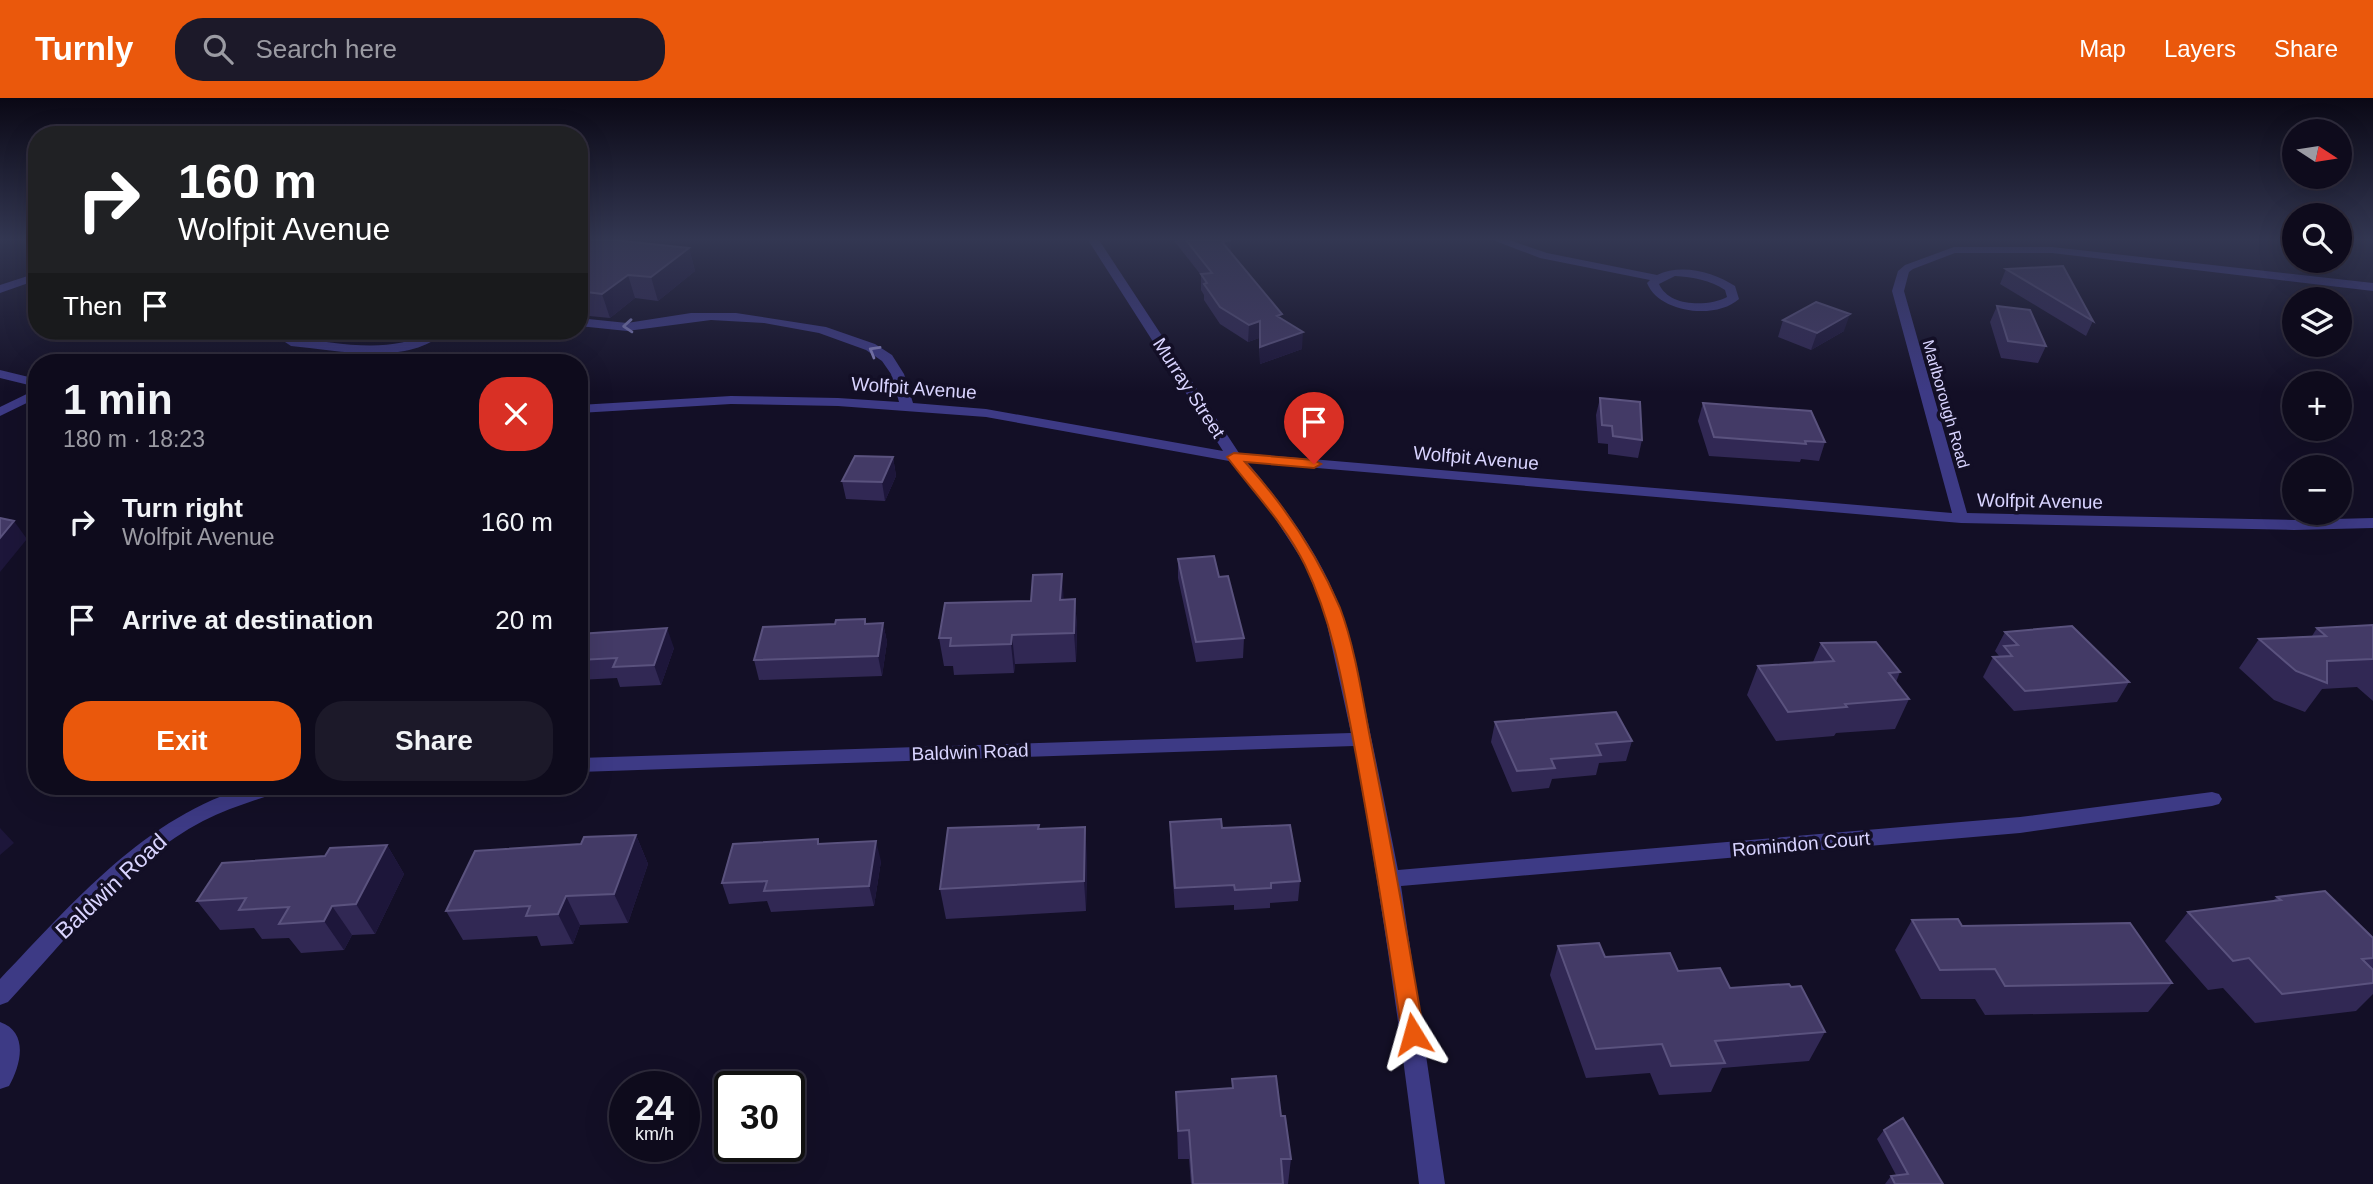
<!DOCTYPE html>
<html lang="en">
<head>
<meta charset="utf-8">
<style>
  body { margin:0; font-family:Helvetica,sans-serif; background:#1c1929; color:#f1f3f6; height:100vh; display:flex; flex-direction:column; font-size:26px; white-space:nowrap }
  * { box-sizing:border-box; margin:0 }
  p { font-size:23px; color:#9b9ba3 }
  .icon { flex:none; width:38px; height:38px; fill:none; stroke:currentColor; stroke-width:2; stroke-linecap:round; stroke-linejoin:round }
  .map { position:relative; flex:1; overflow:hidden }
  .side { position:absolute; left:28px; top:256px; width:560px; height:441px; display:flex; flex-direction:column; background:#0e0b1c; border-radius:28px; box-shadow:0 7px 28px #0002,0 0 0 2px #2e2b3b }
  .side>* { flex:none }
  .banner { position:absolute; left:28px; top:28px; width:560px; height:214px; border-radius:28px; box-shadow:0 7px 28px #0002,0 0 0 2px #2e2b3b; background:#202124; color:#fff; overflow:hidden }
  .needle { width:46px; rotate:102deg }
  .tools { position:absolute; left:2282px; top:21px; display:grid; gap:14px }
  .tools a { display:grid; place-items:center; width:70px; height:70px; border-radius:50%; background:#0e0b1c; box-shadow:0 7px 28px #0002,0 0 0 2px #2e2b3b; font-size:35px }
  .speed { position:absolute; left:609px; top:973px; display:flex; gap:14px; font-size:35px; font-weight:700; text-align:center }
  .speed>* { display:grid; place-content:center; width:91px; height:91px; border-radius:50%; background:#0e0b1c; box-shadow:0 7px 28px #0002,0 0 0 2px #2e2b3b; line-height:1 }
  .speed small { font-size:18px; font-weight:400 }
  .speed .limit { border:4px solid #111; border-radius:10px; background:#fff; color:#111 }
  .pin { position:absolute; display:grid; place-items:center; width:60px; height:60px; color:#fff; margin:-72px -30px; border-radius:50% 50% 50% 0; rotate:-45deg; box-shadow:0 0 7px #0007 }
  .pin .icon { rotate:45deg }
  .me { position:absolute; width:77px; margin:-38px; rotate:352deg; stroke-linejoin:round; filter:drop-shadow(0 0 5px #0008) }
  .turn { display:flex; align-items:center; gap:24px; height:147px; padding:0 35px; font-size:32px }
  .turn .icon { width:91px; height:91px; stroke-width:2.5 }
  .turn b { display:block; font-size:49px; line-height:60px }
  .then { display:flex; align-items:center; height:66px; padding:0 35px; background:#0003; gap:14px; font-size:26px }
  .round { display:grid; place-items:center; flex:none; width:74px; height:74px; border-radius:28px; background:#1c1929 }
  .summary { display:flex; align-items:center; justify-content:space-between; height:119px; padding:0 35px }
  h1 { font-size:42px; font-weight:600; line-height:52px }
  .button { display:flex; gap:14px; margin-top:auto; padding:14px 35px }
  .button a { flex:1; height:80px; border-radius:28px; background:#ea580c; color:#fff; font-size:28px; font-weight:600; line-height:80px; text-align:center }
  .button a+a { background:#1c1929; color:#f1f3f6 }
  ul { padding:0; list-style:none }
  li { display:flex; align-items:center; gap:21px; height:98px; padding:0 35px }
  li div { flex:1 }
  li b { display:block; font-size:26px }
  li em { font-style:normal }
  header { display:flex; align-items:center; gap:42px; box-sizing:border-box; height:98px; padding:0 35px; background:#ea580c; color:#fff }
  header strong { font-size:33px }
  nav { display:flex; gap:38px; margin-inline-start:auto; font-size:24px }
  .search { width:490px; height:63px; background:#1c1929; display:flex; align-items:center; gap:18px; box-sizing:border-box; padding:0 24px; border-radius:28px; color:#9b9ba3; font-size:26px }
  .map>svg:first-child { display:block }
</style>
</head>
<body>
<header>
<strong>Turnly</strong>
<div class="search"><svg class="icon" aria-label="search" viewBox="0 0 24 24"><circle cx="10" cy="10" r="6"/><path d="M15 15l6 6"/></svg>Search here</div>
<nav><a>Map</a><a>Layers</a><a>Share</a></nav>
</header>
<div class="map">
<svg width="2373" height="1086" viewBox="0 0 2373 1086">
  <rect width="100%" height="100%" fill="#130f26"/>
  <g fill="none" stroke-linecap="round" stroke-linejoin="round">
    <path fill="#3d3a85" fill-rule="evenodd" d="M1088,142H1099L1239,355L1952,415L1892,193L1898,173L1905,167L1954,149H2052L2373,185V193L2052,155H1955L1913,171L1909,174L1904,193L1967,415L2294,422L2373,420V430L2294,432L1961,425L1247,364C1285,409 1320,456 1341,512C1354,546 1360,585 1367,620C1378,671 1388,721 1398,772L2020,719L2212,694L2219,696L2222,701L2219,706L2212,708L2020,735L1401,788L1445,1086H1419C1401,939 1381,794 1354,648L579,674V660L1351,635L1324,513L1304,465L1262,400L1229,363L986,319L838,308L731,306L579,315V307L731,298L838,300L899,304L891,276L882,263L866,252L819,235L764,225L711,222L627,233L579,228V220L627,225L691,215H736L826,229L875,246L892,257L904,276L913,305L986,311L1223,353Z
      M1493,142H1509L1547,155L1657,177C1681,165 1714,174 1735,188L1739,201C1716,222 1659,215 1647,185L1650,182L1540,160ZM1675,178C1693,179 1710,182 1725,192L1727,199C1708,209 1669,209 1659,186Z
      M37,175V182L0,195V187Z
      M431,233H445C411,269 336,252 291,248L285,244L291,240C337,244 390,258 431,233Z
      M0,272L37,281V289L0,280Z
      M37,291V300L0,318V309Z
      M251,688H286L283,693C255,702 229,710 203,723C125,764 67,841 8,904L0,907V881C73,805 145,718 251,688Z
      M0,924C29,934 21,967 9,988L0,991Z"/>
  </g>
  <path fill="#312854" d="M579,142L689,150L695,173L658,203L635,200L610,220L579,217Z
    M1175,142H1231V154L1282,221L1302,251L1260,266L1259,240L1248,244L1220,226L1204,202V197L1201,192V177L1175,144Z
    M2006,171L2093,223L2086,238L2000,186Z
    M1997,208L2046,248L2038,265L2001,260L1990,224Z
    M1783,222L1844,233L1811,252L1778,239Z
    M356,233H415L406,239Z
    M1600,300L1642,342L1638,360L1608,356V346L1598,345L1596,317Z
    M1703,305L1825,344L1819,363L1801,361L1800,364L1709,358L1698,323Z
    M893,359L896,378L885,403L846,401L842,383Z
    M1178,461L1219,479L1244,540L1243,560L1196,564L1178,480Z
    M1075,501L1077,530L1076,564L1015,566L1014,575L954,577L953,568H944L939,540L1031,503Z
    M883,525L887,544L882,578L759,582L754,562L866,526Z
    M2373,527V603L2357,589L2322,591L2305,614L2274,602L2239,570L2259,541L2312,538L2317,530Z
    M2005,534L2129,584L2117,604L2014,613L1983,579L1993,559H1998L1999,558L1995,553Z
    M579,536L674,550L661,587L620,589L617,580L579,582Z
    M1821,545L1900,574L1896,584L1909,601L1895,631L1836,635L1834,638L1776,643L1747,597L1758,568L1813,564Z
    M1495,624L1632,643L1626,663L1599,665L1596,677L1552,681L1549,690L1512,694L1491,644Z
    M1170,724L1222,730L1300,783L1298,803L1270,805V810L1234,812V807L1175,810L1170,744Z
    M1039,731L1087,758L1086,813L946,821L940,791Z
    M636,737L648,766L628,825L580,827L573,846L541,848L537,838L463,842L446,813L581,746Z
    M820,746L881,763L874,808L771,814L767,803L729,806L722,785Z
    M387,747L404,776L375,836L352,837L344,852L301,855L289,840L262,841L254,830L220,832L197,803L325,758Z
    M2277,799L2373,840V896L2356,913L2255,925L2223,890L2208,892L2165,843L2188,814L2273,803Z
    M1912,822L1962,828L2172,885L2148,914L1985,917L1975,901H1921L1895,852Z
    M1558,848L1605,859L1678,873L1730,890L1791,889L1825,934L1809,963L1722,970L1711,994L1659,997L1650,975L1586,980L1550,877Z
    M1232,981L1281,1018L1291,1061L1288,1086H1191L1189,1061H1178L1176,994L1232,990Z
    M1884,1032L1943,1086L1896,1077L1877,1041Z
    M1891,1078L1895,1086H1885Z"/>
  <path fill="#1d163a" d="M1231,142V158L1222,144Z
    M689,150L695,173L658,203L651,179Z
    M628,177L635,200L610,220L602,196Z
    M1850,216L1844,233L1811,252L1817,235Z
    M1260,223L1259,240L1248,244L1249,227Z
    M403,233H415L406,239Z
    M1303,234L1302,251L1260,266V249Z
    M893,359L896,378L885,403L882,384Z
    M14,423L27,441L0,474V440Z
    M1062,476L1064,504L1060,502Z
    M1075,501L1077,530L1076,564L1074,535Z
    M883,525L887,544L882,578L878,558Z
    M667,530L674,550L661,587L654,567Z
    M1012,537L1015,566L1014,575L1011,546Z
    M1085,729L1087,758L1086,813L1084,783Z
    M0,730L14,745L0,757Z
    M636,737L648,766L628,825L614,796Z
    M876,743L881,763L874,808L869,788Z
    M387,747L404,776L375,836L356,806Z
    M566,798L580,827L573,846L558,816Z
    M332,808L352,837L344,852L324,823Z"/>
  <path fill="#433a66" stroke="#5a527e" stroke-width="2" d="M579,142H614L689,150L651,179L628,177L602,196L579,193Z
    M1186,142H1231L1222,144L1282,216L1277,218L1303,234L1260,249V223L1249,227L1220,209L1204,186L1207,185L1201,176L1212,175Z
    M2063,168L2093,223L2006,171Z
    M1816,204L1850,216L1817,235L1783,222Z
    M1997,208L2030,212L2046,248L2008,243Z
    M1600,300L1640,304L1642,342L1613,338L1612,328L1602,327Z
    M1703,305L1811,313L1825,344L1805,343L1806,346L1714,339Z
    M855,358L893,359L882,384L842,383Z
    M0,420L14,423L0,440Z
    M1214,458L1219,479L1228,478L1244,540L1196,544L1178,461Z
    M1062,476L1060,502L1075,501L1074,535L1012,537L1011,546L950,548L951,540H939L945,505L1031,503L1033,477Z
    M865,521V526L883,525L878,558L754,562L763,529L835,526L836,522Z
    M2373,527V561L2327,563V585L2296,573L2259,541L2326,538L2317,530Z
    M2072,528L2129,584L2025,593L1993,559L2012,558L2004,548L2018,547L2005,534Z
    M667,530L654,567L613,569L617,560L579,562V536Z
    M1876,544L1900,574L1889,575L1909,601L1845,606L1847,609L1788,614L1758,568L1834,563L1821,545Z
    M1616,614L1632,643L1596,646L1601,657L1551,661L1555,670L1517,673L1495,624Z
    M1221,721L1222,730L1290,727L1300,783L1271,785V790L1235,792L1234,787L1175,790L1170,724Z
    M1039,727L1038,731L1085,729L1084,783L940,791L948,730Z
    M636,737L614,796L566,798L558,816L526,818L530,808L446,813L475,753L581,746L584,739Z
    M818,741V746L876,743L869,788L764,793L767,783L722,785L733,746Z
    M387,747L356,806L332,808L324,823L279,826L289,809L239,812L246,800L197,803L222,765L325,758L330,750Z
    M2325,793L2373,840V860L2362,861L2373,872V885L2282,896L2249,860L2233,863L2188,814L2281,802L2277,799Z
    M1958,821L1962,828L2130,825L2172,885L2005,888L1995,871L1940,872L1912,822Z
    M1599,845L1605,859L1670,855L1678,873L1720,870L1730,890L1789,886L1791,889L1801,888L1825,934L1715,943L1725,965L1671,968L1662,946L1596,951L1558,848Z
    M1276,978L1281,1018H1285L1291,1061H1281L1283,1086H1193L1189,1032L1178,1033L1176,994L1233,990L1232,981Z
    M1903,1020L1943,1086H1895L1891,1078L1908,1076L1884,1032Z"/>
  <defs><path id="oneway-chevron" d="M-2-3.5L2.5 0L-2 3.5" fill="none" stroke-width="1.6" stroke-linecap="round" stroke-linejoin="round" transform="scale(1.75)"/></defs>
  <g stroke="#837fbc">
    <use href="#oneway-chevron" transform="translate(628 228) rotate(176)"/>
    <use href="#oneway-chevron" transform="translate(874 253) rotate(-150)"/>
  </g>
  <linearGradient id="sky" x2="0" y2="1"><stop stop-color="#0a0815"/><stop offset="0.48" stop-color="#333752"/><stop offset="1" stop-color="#333752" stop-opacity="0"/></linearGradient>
  <rect width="2373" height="294" fill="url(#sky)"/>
  <path fill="#ea580c" stroke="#983908" stroke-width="2" d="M1234,355L1314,362L1321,366L1314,370L1245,364C1285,408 1317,456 1340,510C1356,552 1363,605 1372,650C1391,745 1408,840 1424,936L1421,943L1413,946L1406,943L1402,936C1388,843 1373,750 1356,657C1344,593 1334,527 1305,467C1285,426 1254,395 1227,359Z"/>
  <g text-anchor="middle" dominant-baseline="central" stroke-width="7" stroke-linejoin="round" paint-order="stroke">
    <g font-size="16" fill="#d9d4ff" stroke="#130f26">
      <text transform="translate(1946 306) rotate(74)">Marlborough Road</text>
    </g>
    <g font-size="19" fill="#d9d4ff" stroke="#130f26">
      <text transform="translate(914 290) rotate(4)">Wolfpit Avenue</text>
      <text transform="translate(1189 290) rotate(57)">Murray Street</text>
      <text transform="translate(1476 360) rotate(5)">Wolfpit Avenue</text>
      <text transform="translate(2040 403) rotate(1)">Wolfpit Avenue</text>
      <text transform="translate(970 654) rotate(-2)">Baldwin Road</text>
      <text transform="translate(1801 746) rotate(-5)">Romindon Court</text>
    </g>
    <g font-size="23" fill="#d9d4ff" stroke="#130f26">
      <text transform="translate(111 788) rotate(-43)">Baldwin Road</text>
    </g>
  </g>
</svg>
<div class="tools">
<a><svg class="needle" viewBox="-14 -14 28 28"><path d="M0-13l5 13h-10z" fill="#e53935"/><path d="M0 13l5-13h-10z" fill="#9b9ba3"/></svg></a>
<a><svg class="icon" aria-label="search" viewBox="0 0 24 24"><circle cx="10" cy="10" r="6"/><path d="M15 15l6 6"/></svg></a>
<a><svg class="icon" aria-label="layers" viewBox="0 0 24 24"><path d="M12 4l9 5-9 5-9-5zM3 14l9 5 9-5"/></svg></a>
<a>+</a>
<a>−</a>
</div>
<div class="speed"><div>24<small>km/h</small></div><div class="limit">30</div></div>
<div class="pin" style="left:1314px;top:366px;background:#d93025"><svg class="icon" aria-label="arrive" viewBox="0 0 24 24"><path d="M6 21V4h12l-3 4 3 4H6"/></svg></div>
<svg class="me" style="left:1413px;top:936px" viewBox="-20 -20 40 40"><path d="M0-17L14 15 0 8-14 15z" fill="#ea580c" stroke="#fff" stroke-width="4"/></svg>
<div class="banner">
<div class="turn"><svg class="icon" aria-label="right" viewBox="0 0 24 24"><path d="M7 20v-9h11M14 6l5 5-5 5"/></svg><div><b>160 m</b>Wolfpit Avenue</div></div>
<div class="then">Then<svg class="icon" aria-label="arrive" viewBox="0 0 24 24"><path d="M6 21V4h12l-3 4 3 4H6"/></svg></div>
</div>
<section class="side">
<div class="summary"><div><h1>1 min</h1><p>180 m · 18:23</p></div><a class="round" style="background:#d93025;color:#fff"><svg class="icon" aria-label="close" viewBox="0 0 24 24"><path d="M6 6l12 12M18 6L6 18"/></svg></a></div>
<ul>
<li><svg class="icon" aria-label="right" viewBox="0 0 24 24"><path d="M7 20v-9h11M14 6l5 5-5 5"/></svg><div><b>Turn right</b><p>Wolfpit Avenue</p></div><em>160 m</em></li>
<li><svg class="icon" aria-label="arrive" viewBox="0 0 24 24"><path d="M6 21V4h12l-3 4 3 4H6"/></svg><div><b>Arrive at destination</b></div><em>20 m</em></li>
</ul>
<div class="button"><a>Exit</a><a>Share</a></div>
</section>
</div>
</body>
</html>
